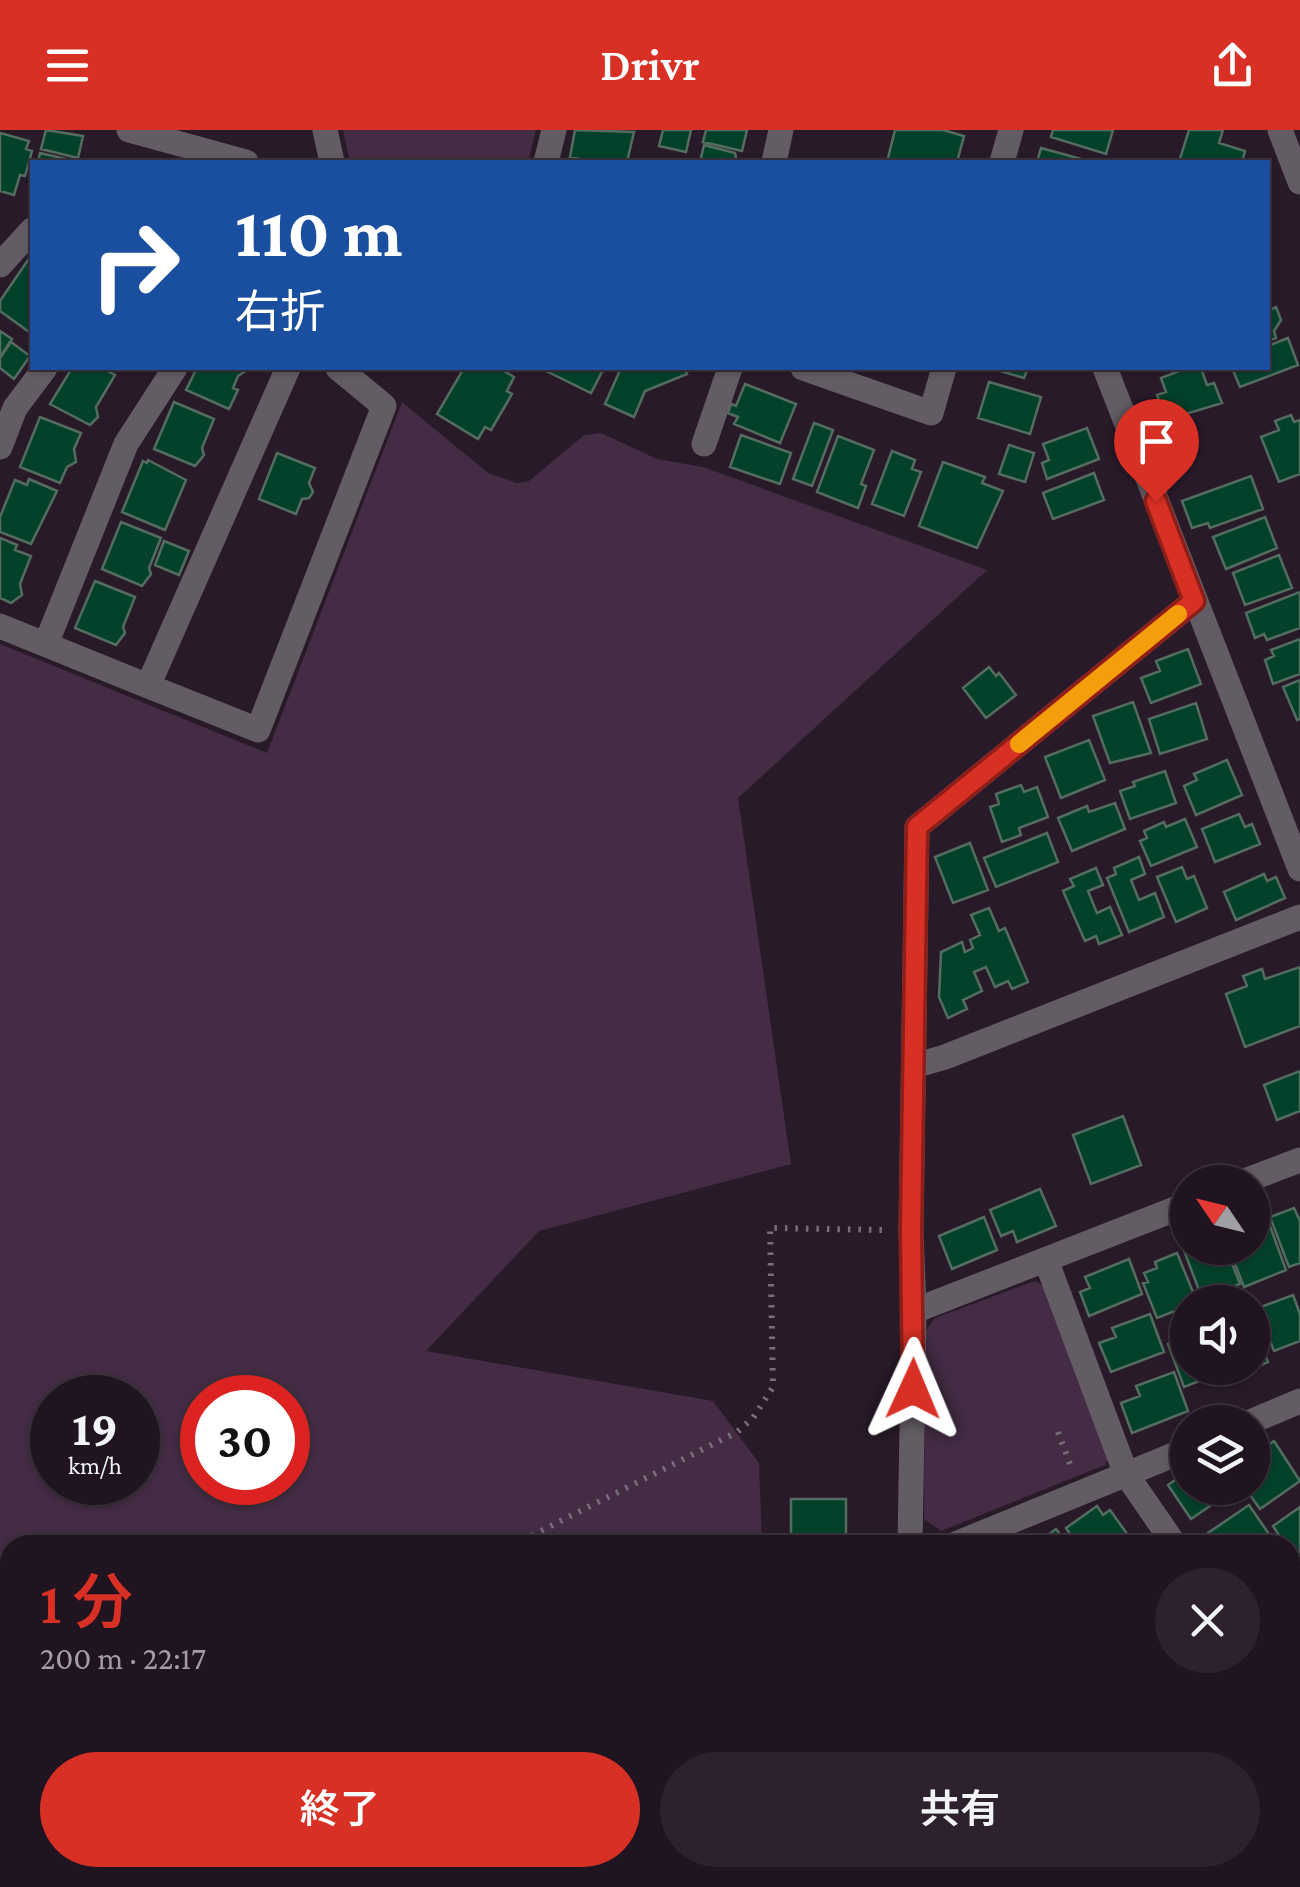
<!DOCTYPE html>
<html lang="ja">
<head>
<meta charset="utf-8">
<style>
  body { margin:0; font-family:"Crimson Pro","Noto Sans JP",serif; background:#2c212c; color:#f1f3f6; height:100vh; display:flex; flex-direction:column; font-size:38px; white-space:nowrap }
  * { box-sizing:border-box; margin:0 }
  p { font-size:32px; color:#a19ea4 }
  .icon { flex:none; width:55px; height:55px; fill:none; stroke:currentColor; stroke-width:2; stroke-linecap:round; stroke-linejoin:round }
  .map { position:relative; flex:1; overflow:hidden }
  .panel { position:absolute; left:0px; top:1405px; width:1300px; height:352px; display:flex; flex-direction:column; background:#1f141f; border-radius:30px 30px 0 0; box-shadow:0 2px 8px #0004,0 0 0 2px #3c333d }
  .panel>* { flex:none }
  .hud { position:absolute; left:30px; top:30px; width:1240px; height:210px; border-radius:0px; box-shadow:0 2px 8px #0004,0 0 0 2px #3c333d; background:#1a4fa0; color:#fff; overflow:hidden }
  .needle { width:65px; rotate:305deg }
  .controls { position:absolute; left:1170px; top:1035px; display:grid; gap:20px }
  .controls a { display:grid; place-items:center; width:100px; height:100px; border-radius:50%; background:#1f141f; box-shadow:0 2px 8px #0004,0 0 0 2px #3c333d; font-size:50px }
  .speed { position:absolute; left:30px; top:1245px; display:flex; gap:20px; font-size:50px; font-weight:700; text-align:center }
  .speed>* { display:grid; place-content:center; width:130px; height:130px; border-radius:50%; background:#1f141f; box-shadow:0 2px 8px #0004,0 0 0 2px #3c333d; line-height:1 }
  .speed small { font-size:25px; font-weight:400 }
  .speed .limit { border:15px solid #d22; background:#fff; color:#111 }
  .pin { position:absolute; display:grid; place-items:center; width:85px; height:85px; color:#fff; margin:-102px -42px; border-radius:50% 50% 50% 0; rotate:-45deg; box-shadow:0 0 10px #0007 }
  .pin .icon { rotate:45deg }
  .me { position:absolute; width:110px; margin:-55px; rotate:1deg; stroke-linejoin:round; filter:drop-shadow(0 0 8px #0008) }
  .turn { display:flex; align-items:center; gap:35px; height:210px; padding:0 40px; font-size:45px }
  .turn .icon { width:130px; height:130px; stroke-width:2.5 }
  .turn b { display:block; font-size:70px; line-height:85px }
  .round { display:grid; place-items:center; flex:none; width:105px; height:105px; border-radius:52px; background:#2c212c }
  .overview { display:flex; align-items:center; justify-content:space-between; height:170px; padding:0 40px }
  h1 { font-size:60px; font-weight:600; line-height:75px; color:#d93025 }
  .button { display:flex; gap:20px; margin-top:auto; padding:20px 40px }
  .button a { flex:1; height:115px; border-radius:60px; background:#d93025; color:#fff; font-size:40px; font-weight:600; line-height:115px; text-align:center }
  .button a+a { background:#2c212c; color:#f1f3f6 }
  header { display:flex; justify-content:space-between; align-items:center; height:130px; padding:0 40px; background:#d93025; color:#fff; font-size:45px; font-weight:600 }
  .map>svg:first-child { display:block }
</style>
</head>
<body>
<header><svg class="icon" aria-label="menu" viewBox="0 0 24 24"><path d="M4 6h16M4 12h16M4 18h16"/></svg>Drivr<svg class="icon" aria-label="share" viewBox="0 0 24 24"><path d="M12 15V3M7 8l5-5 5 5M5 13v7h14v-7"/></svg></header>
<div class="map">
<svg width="1300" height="1757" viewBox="0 0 1300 1757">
  <rect width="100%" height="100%" fill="#291a29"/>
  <path fill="#432c44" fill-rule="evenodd" d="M343,0H536L528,32H350Z
    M402,272L488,343L517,353L529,351L584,305L601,303L657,329L703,337L987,440L738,668L791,1034L539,1101L426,1221L713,1271L759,1333L762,1415H10V1748H391L392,1757H0V514L267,623ZM52,1268H138V1352H52ZM202,1268H288V1352H202Z
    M1035,1151L1047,1158L1109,1327L1105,1335L941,1401L924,1389L925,1202L935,1188Z
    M577,1748H943L949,1757H591Z"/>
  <path fill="#04412b" stroke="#546d60" stroke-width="2.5" d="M46,0L83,6L78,28L41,19Z
    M575,0L634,2L627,32H593L570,27Z
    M663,0H691L686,22L659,16Z
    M706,0H747L742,21L703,12Z
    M895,0H943L964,6L957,32H887Z
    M1053,0H1113L1106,24L1051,7Z
    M1189,0H1223L1219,13L1245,21L1242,32H1179Z
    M0,3L29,11L26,19L32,21L25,46L20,45L14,65L0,61Z
    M704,15L735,23L737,32H700Z
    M1041,18L1092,32H1037Z
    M40,23L79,32H38Z
    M28,130L32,133V204L0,181V171Z
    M1276,177L1281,190L1274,201L1276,208L1268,211V181Z
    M0,201L12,209L0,227Z
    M1288,208L1298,235L1240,257L1232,238H1268V216Z
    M11,212L30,226L14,249L0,238V228Z
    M72,238H102L115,245L96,277L98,287L90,295L50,274Z
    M197,238H250L238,246L233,258L238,260L229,279L186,260Z
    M464,238H499L514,247L507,261L512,264L491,300L485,297L478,309L437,284Z
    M540,238H604L591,263Z
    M621,238H684L687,244L645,261L634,287L605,274Z
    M990,238H1028L1024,248Z
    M1187,238H1201L1207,255L1214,253L1222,273L1173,288L1171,281L1164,283L1157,265L1166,262L1161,248Z
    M989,252L1041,267L1030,304L978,288Z
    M745,254L796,274L780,313L734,294L738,287L728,283L731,274L736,276Z
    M174,272L214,289L202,318L204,325L195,336L154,319Z
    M1291,285L1294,292L1300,290V344L1279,352L1261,307L1279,300L1275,291Z
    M40,287L81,303L74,319L76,332L67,337L60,353L20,337Z
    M814,293L833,300L812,356L793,349Z
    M1087,298L1099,329L1047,349L1042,333L1049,330L1043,314Z
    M741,305L791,323L780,354L730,337Z
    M838,306L874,320L861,354L866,356L858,378L817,362Z
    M1009,315L1034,323L1025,352L999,344Z
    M892,321L915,330L912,339L921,342L904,386L872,374Z
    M277,323L315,338L309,353L313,362L309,368L302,369L296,384L259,369Z
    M148,330L186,350L165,400L122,382L143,331L147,333Z
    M943,332L985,347L982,353L1003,361L977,418L919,396Z
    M1094,343L1104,370L1053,389L1043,363Z
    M1251,346L1263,379L1210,398L1208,393L1192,398L1182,371Z
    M29,349L57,361L31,414L0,402V387L15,350L27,355Z
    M1265,387L1277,418L1226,439L1213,407Z
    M121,392L161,408L149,438L151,444L142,456L102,439Z
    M0,408L17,415L15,420L31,426L20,454L22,465L11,473L0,468Z
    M164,411L189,421L179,445L155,435Z
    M1279,425L1292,458L1245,475L1233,443Z
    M95,451L135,467L123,497L125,503L116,515L75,498Z
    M1300,462V498L1267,510L1264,504L1255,508L1246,483Z
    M1300,509V544L1273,554L1265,530L1274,526L1271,520Z
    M1188,519L1201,554L1151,573L1141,548L1160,541L1156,531Z
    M989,537L996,546L999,543L1016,565L986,588L963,558Z
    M1300,550V589L1297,590L1283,557Z
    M1133,572L1151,623L1110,633L1093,586Z
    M1196,573L1207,609L1160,624L1149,589Z
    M1089,610L1105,650L1061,668L1045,627Z
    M1227,630L1242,665L1196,685L1184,656L1197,650L1194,644Z
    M1165,641L1176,673L1130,689L1120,661L1135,656L1133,652Z
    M1021,655L1024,662L1037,657L1048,687L1019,698L1021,705L1002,712L990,677L999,674L996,664Z
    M1115,673L1125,699L1072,721L1058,688L1087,676L1089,682Z
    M1239,684L1245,697L1252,694L1260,714L1215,732L1202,699Z
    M1185,689L1197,717L1151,736L1140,711L1147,708L1144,701L1164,692L1166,697Z
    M1047,703L1058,732L996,757L984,728Z
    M970,713L988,760L953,773L935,727Z
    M1139,727L1145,744L1131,750L1139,770L1155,763L1164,787L1129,802L1107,748L1116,744L1114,738Z
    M1182,737L1187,749L1194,746L1207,778L1176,792L1157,747Z
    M1096,738L1103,755L1088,761L1097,783L1110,777L1122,805L1099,814L1096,806L1085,811L1063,761L1074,756L1070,749Z
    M1264,744L1267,751L1276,747L1285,768L1236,790L1224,762Z
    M989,778L999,801L1005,798L1028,852L1012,859L1008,851L995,857L986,837L974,842L982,861L963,870L967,879L948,888L939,867L941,822L962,812L965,822L973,818L970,810L980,805L971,785Z
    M1300,837V896L1245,917L1226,864L1247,856L1243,846L1262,839L1265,849Z
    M1300,941V981L1277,990L1264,955Z
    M1123,986L1141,1035L1091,1054L1073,1005Z
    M1040,1059L1056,1096L1017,1112L1013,1101L1001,1106L990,1080Z
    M1294,1078L1300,1091V1133L1289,1137L1270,1087Z
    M984,1087L997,1120L952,1139L939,1106Z
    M1267,1088L1286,1140L1244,1157L1229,1118H1252V1093Z
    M1188,1116L1226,1118L1240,1154L1202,1168L1183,1118Z
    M1177,1123L1197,1172H1188V1176L1157,1188L1143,1153L1148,1152L1144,1143L1157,1138L1155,1132Z
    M1129,1129L1142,1164L1089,1186L1080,1162L1090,1158L1085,1147Z
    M1293,1165L1300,1184V1211L1274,1221L1258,1178Z
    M1150,1184L1164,1222L1111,1242L1099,1213L1116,1207L1112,1198Z
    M1252,1190L1268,1232L1235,1246L1231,1238H1252Z
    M1188,1206V1238H1222L1223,1242L1184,1257L1168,1214Z
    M1174,1242L1188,1281L1132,1303L1121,1273L1140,1266L1136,1256Z
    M1274,1311L1300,1351L1260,1379L1245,1358H1252V1327Z
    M1188,1341V1358H1236L1191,1389L1168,1355Z
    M791,1369H846V1415H791Z
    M1249,1375L1271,1407L1260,1415H1212L1205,1405Z
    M1097,1376L1103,1385L1110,1380L1135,1415H1077L1066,1398Z
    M1300,1377V1437L1290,1422V1415H1285L1273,1396Z
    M1056,1399L1068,1415H1035Z
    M1290,1431L1300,1446V1468L1290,1475Z
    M1300,1496V1546L1296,1549L1290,1540V1502Z
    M1300,1670V1724L1294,1728L1290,1723V1677Z
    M1209,1748H1221L1228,1757H1197Z"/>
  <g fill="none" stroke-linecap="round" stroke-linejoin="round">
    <path stroke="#7a6e7a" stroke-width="6" stroke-dasharray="2.5 8" stroke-linecap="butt" d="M1058,1302L1070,1334
      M513,1415L737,1302L753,1288L773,1257L770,1098L884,1100
      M401,1748V1757"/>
    <path stroke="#645c64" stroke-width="25" d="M129,0L246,32
      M325,0L332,32
      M546,32L554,0
      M774,32L781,0
      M1002,32L1011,0
      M0,135L32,100
      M803,238L931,283L944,238
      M1105,238L1300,739
      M704,314L730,238
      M0,317L15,278L45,238
      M0,496L148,556L288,238
      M46,514L126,314L175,238
      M148,556L258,600L384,276L338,238
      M914,936L945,927L1300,787
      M1242,1052L1300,1030
      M1046,1130L1126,1344L1175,1415
      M914,1181L1188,1074
      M1250,1292L1300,1271
      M910,1415L914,1181L911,1101L917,697L1194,471
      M953,1415L1188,1319
      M1290,1583L1300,1598
      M1125,1748L1132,1757"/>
    <path stroke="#645c64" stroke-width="25" d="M1280,0L1300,52"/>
  </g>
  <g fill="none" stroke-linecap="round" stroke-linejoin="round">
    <g stroke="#8d1f18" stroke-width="25">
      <path id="route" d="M913,1259L911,1100L917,697L1194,471L1156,371"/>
    </g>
    <use href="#route" stroke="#d93025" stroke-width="18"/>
    <path stroke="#f59e0b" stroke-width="18" d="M1019,614L1178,484"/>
  </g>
</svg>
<div class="controls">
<a><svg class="needle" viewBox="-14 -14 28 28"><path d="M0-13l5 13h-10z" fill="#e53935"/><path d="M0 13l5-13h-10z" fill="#a19ea4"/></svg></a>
<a><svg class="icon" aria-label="sound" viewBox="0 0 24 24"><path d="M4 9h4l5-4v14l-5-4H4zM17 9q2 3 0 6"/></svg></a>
<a><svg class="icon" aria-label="layers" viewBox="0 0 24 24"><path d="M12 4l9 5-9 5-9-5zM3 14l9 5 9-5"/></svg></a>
</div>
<div class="speed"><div>19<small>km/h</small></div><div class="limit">30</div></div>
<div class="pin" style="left:1156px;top:371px;background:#d93025"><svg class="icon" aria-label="arrive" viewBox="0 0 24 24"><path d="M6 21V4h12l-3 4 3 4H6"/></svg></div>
<svg class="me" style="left:913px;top:1259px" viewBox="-20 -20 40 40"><path d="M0-17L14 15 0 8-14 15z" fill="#d93025" stroke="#fff" stroke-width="4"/></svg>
<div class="hud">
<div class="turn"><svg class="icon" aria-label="right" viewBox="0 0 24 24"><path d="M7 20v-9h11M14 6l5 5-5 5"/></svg><div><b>110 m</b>右折</div></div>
</div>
<section class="panel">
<div class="overview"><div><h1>1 分</h1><p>200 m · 22:17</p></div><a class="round"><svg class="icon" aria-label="close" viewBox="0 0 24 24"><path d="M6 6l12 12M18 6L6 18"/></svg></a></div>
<div class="button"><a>終了</a><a>共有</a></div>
</section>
</div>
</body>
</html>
